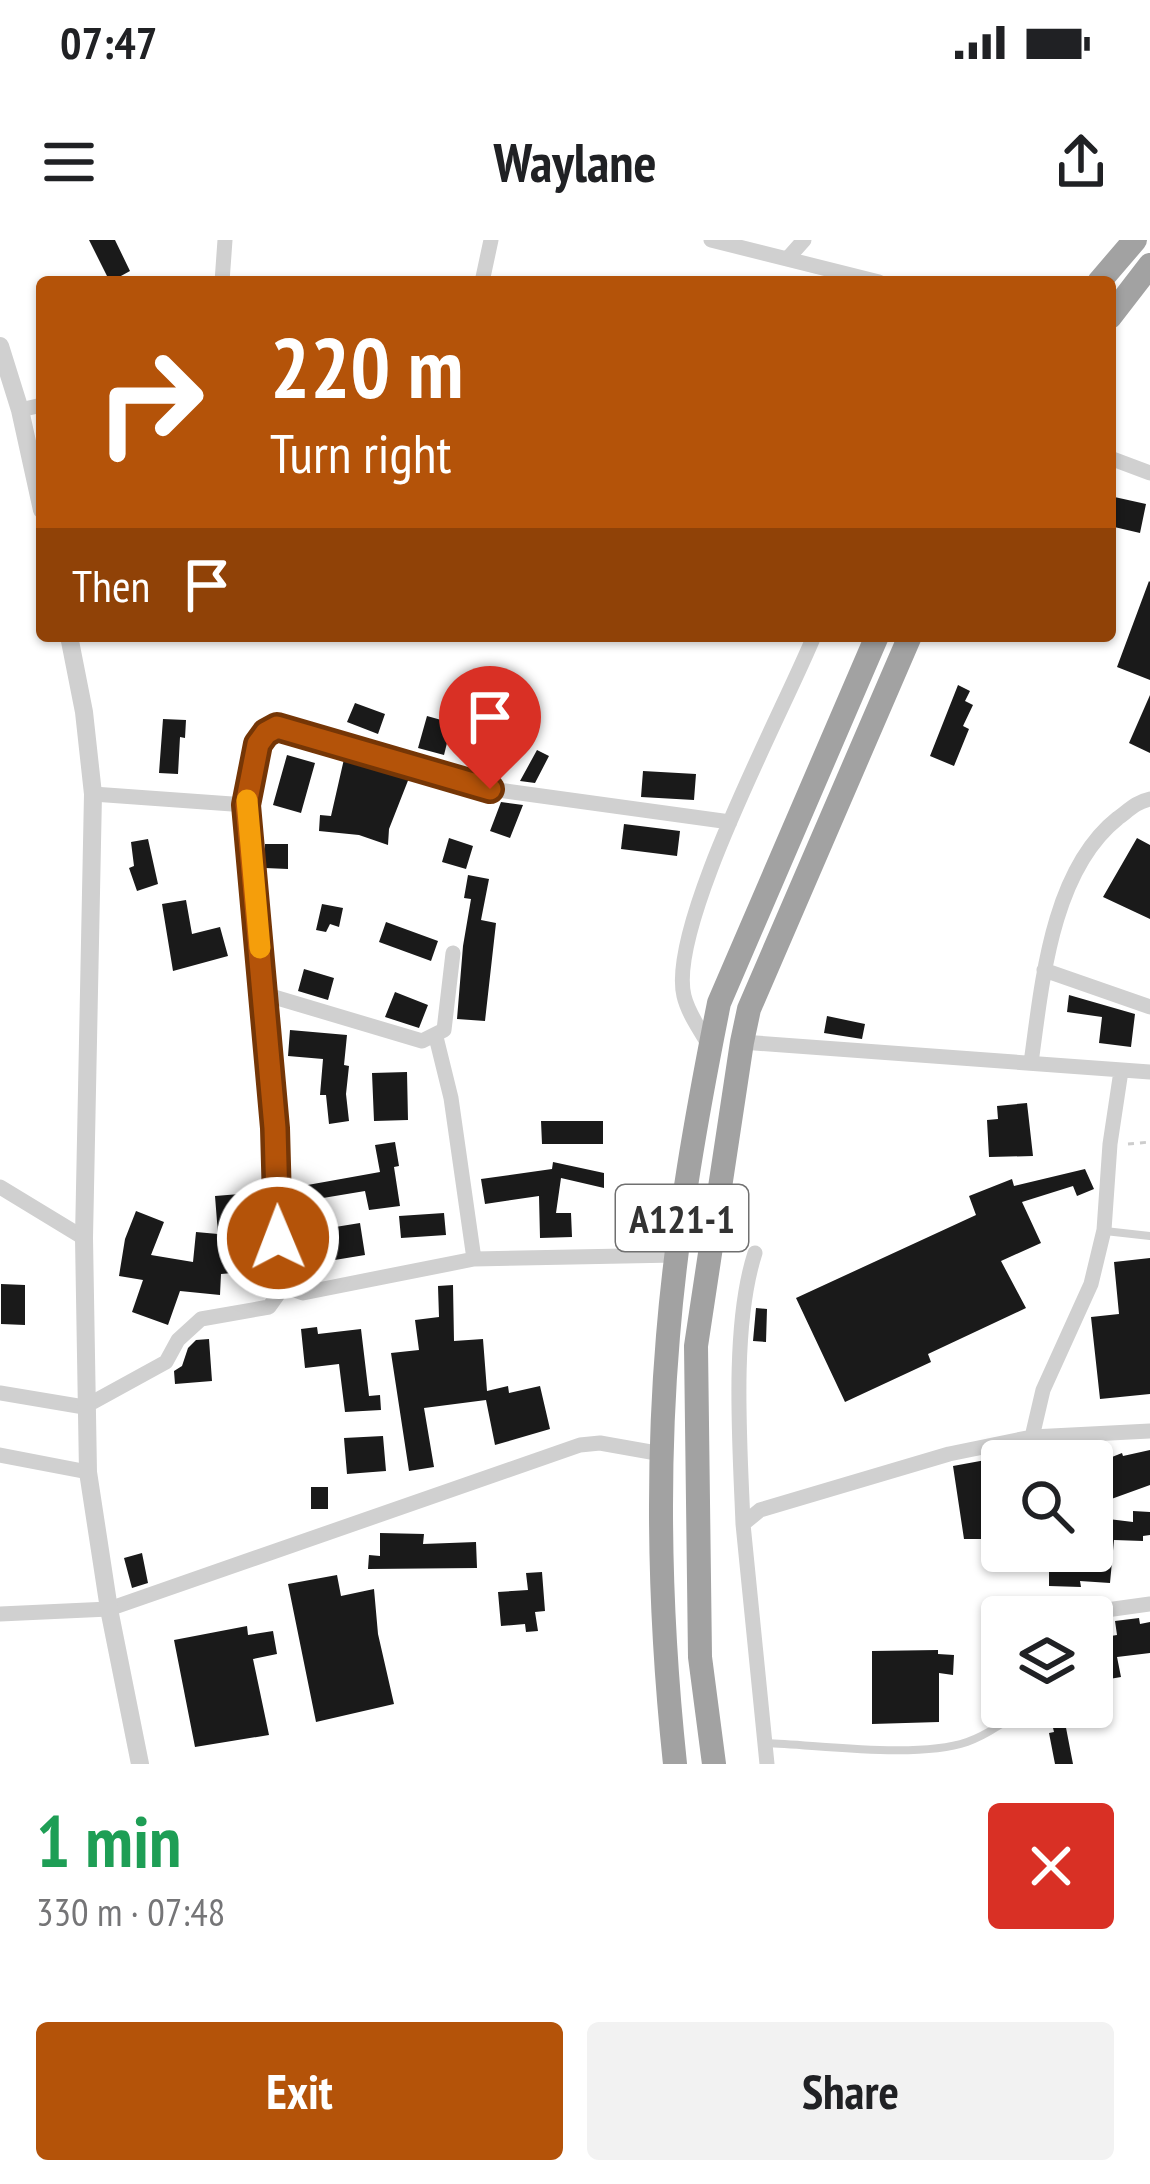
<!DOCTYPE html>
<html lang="en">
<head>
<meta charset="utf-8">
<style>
  body { margin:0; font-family:"PT Sans Narrow",sans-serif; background:#f2f2f2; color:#202124; height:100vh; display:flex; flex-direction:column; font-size:45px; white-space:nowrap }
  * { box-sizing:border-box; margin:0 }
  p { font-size:39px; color:#757577 }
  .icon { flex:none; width:66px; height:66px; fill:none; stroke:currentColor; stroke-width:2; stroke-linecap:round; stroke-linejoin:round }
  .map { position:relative; height:1524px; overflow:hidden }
  .details { display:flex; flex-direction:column; background:#fff; flex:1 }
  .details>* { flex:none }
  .hud { position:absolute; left:36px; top:36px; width:1080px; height:366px; border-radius:12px; box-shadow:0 3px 9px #0004; background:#b45309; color:#fff; overflow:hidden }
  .fabs { position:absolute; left:981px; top:1200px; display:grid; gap:24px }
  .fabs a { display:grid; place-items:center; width:132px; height:132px; border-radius:12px; background:#fff; box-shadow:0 3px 9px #0004; font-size:60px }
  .pin { position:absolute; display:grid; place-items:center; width:102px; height:102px; color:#fff; margin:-123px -51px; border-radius:50% 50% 50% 0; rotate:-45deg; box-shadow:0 0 12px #0007 }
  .pin .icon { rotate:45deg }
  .me { position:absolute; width:132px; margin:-66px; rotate:359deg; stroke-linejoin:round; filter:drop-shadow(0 0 9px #0008) }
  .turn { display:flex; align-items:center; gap:42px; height:252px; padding:0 36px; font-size:54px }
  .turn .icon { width:156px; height:156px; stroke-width:2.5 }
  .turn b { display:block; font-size:84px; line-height:102px }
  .then { display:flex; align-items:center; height:114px; padding:0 36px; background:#0003; gap:24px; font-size:45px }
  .round { display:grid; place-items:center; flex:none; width:126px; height:126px; border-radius:12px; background:#f2f2f2 }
  .head { display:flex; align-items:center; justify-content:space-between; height:204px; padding:0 36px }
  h1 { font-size:72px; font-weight:700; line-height:90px; color:#1e9e55 }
  .primary-button { display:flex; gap:24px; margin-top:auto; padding:24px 36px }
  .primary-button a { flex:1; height:138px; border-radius:12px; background:#b45309; color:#fff; font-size:48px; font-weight:700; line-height:138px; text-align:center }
  .primary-button a+a { background:#f2f2f2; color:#202124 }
  .status { display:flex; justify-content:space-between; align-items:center; height:84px; padding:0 60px; background:#fff; direction:ltr }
  .status svg { height:33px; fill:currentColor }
  header { display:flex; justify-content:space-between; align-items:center; height:156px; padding:0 36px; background:#fff; font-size:54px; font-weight:700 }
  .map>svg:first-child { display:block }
</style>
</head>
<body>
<div class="status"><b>07:47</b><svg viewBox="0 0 49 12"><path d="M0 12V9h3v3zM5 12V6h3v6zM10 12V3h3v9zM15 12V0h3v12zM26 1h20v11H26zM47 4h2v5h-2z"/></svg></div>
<header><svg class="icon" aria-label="menu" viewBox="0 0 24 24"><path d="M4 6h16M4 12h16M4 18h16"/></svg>Waylane<svg class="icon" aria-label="share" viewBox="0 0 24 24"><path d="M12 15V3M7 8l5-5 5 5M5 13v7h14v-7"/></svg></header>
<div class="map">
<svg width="1150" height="1524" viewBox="0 0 1150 1524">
  <rect width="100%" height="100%" fill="#fff"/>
  <path fill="#1a1a1a" d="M89,0H115L130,31L110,42Z
    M1110,256L1146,264L1140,293L1110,286Z
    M1149,341L1150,342V440L1117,427Z
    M958,445L970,451L965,461L973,465L963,486L969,489L954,526L930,516Z
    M1150,455V513L1129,503Z
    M355,463L385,474L378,494L347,482Z
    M427,476L452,483L444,515L418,508Z
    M163,479L186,480L185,498L180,497L178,534L159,533Z
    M537,510L549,516L535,543L520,541Z
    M287,515L315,523L301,573L273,565Z
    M344,519L409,538L389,589L388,605L359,595L319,591L320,575L331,576Z
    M643,531L696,534L694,560L641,557Z
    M501,562L523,565L510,598L490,591Z
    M624,584L680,591L677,616L621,609Z
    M449,598L473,606L466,629L442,622Z
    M1137,598L1150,605V679L1103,657Z
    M148,599L158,644L137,651L129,628L134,626L131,602Z
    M265,604H288V629L265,628Z
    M468,635L489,639L481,680L496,683L485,781L457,779L463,706L471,659L464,658Z
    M186,660L192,694L220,687L228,716L173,731L162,664Z
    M322,664L343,668L339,687L330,684L326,692L316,690Z
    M386,682L438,701L431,721L379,702Z
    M304,729L334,738L328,760L298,751Z
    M395,752L428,765L419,788L385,777Z
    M1069,755L1135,774L1131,807L1099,803L1102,777L1067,772Z
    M827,776L865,784L862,799L824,793Z
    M290,790L347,795L344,825L349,826L346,854L349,881L329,884L326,855H320L323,819L288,816Z
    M407,832L408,880L374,881L372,833Z
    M1027,863L1033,916L989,917L987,880L998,879L997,866Z
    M541,881H603V904H542Z
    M395,902L399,926L394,927L400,966L369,970L365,951L305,961L302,946L380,932L375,905Z
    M553,922L604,933V948L561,938L556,973H571L572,997L540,998L539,956L485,964L481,939L552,929Z
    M1085,929L1094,949L1077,956L1073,946L1022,962L1041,1003L1001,1021L1026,1068L928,1114L931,1122L845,1162L796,1058L976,975L969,956L1012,939L1014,946Z
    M240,954L245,1032L221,1034L220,1055L180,1051L168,1085L132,1072L143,1040L119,1036L125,999L136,971L164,982L151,1015L193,1022L196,992L218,994L215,956Z
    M444,973L446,995L401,998L399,976Z
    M360,983L365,1015L298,1026L292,994Z
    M1150,1018V1154L1100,1159L1091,1077L1119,1074L1114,1022Z
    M1,1044L25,1045V1085L1,1084Z
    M453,1045L454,1101L483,1099L487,1151L508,1146L509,1153L540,1146L550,1189L495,1205L486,1160L424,1168L434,1227L409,1231L391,1113L419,1110L415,1080L439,1077L438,1046Z
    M756,1068L767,1069L766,1102L753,1101Z
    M317,1087L318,1094L361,1089L369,1156L380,1155L381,1170L345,1172L339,1124L305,1128L301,1089Z
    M209,1099L212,1141L175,1144L174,1131L182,1126L188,1108L196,1100Z
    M383,1196L386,1231L347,1234L344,1198Z
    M1150,1210V1245L1092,1266V1225L1122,1213L1123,1216Z
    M1002,1217V1299H964L953,1226Z
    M311,1247H328V1269H311Z
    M1133,1271L1150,1272V1295L1143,1296V1301L1114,1300L1110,1343L1080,1341L1081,1347L1049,1346V1311H1092V1277L1133,1282Z
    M380,1293L424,1294L423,1304L476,1302L477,1328L368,1329L369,1315L380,1316Z
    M142,1313L148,1343L132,1348L124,1318Z
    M542,1332L545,1371L535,1372L538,1391L526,1392L525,1384L501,1386L498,1352L528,1350L526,1333Z
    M337,1335L341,1356L374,1349L378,1394L394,1464L316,1482L288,1344Z
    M1139,1378L1140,1384L1150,1382V1413L1117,1417L1121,1437L1092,1442V1399L1117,1395L1115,1381Z
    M247,1386L248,1395L273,1391L277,1414L253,1419L269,1495L195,1507L174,1400Z
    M938,1410V1414L954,1415L953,1435L939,1433V1482L872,1484V1411Z
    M1048,1467H1062L1073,1524H1055L1049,1493L1054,1492Z"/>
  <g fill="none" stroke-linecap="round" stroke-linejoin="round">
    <path stroke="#cdcdcd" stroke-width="3" stroke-dasharray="6 6" stroke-linecap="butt" d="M1128,904L1150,902"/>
    <path stroke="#d0d0d0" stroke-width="8" d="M1105,991L1150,996
      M766,1503C821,1505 917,1519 967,1502C989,1494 1006,1481 1024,1467"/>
    <path stroke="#d0d0d0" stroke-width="15" d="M711,0L879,42
      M789,17L804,0
      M222,42L225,0
      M482,42L491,0
      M20,170L42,165
      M1110,218L1150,233
      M93,554L246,565
      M1044,730L1150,767
      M264,754L422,801L444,790L453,713
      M436,797L451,858L474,1019
      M742,802L1150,832
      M709,805C700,790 688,773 684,756C667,687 784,470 814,396
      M1031,823C1042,744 1051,631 1118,578C1129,570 1136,562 1150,559
      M0,947L84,998
      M676,1015L474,1019L303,1053L284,1046L278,1035L275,888L246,565L258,504L266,492L276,487L491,549L730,582
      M0,1153L84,1167L166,1122L178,1100L201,1079L269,1067L284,1046
      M1032,1197L1043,1150L1091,1044L1104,990L1110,904L1121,831
      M0,1215L88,1232
      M743,1284C740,1205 731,1087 755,1013
      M0,1374L109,1369L580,1205L600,1203L662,1214
      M1056,1377L1150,1364
      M767,1524L743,1284L760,1270L949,1214L1032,1197L1150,1191"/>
    <path stroke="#d0d0d0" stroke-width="18" d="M0,106L20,170L42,270
      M69,396L84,472L93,554L84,998L88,1232L109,1369L140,1524"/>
    <path stroke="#a2a2a2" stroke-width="24" d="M1099,42L1135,0
      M1110,77L1150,25
      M675,1524C660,1382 656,1239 668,1096C677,985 697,873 719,763L877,396
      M714,1524L700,1417L696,1106L742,802L749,769L910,396"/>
  </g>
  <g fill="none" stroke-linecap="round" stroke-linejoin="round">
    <g stroke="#753606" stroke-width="30">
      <path id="route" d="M278,998L275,888L246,565L258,504L266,493L277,487L490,549"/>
    </g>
    <use href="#route" stroke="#b45309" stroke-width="21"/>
    <path stroke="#f59e0b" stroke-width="21" d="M247,560L260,708"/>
  </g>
  <g text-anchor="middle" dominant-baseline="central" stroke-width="12" stroke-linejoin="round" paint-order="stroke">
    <rect fill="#fff" stroke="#707070" stroke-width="3" x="616" y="945" width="132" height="66" rx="9"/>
    <g font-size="39" font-weight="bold" fill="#333">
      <text x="682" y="978">A121-1</text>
    </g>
  </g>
</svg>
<div class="fabs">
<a><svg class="icon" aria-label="search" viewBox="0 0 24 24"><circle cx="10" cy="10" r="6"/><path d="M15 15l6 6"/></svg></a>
<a><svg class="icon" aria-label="layers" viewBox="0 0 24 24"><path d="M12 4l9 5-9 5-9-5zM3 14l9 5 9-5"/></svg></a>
</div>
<div class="pin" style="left:490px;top:549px;background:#d93025"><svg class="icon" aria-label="arrive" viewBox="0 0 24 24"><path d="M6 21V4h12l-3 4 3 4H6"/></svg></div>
<svg class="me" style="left:278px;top:998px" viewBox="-20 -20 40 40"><circle r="17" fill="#b45309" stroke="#fff" stroke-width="3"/><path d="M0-11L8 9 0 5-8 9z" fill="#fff"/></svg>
<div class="hud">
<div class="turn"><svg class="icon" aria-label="right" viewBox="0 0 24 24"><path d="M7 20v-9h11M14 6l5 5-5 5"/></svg><div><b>220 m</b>Turn right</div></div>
<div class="then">Then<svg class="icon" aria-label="arrive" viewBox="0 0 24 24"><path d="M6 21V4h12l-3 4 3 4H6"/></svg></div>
</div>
</div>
<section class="details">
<div class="head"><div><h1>1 min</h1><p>330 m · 07:48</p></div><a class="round" style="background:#d93025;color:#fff"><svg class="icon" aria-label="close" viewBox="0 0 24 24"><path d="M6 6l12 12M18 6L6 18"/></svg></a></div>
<div class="primary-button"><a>Exit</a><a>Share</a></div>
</section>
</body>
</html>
